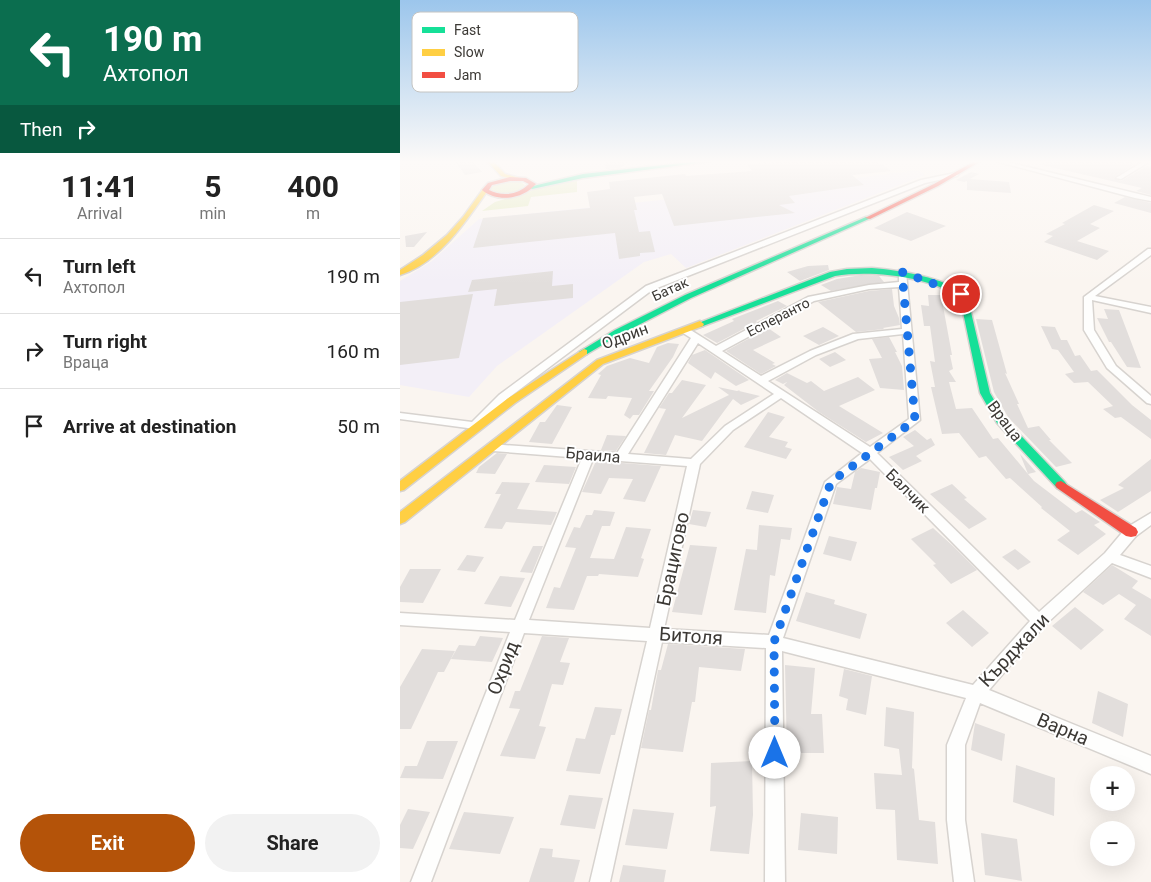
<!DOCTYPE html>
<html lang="en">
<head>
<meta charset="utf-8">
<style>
  body { margin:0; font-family:Roboto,sans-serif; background:#f2f2f2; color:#222; height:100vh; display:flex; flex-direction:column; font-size:19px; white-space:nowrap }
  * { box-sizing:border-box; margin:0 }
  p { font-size:16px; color:#767676 }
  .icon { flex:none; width:28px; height:28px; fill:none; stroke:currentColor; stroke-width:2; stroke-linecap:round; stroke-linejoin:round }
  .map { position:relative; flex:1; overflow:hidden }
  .panel { display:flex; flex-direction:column; background:#fff; width:400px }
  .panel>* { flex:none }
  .guide { background:#0b6e4f; color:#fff; overflow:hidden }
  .buttons { position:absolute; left:690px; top:766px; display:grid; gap:10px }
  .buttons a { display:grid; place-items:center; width:45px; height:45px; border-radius:50%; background:#fff; box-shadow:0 5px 20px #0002; font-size:25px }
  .pin { position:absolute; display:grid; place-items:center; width:42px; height:42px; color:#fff; margin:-21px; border:2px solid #fff; border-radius:50%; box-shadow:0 1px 5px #0007 }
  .me { position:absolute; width:55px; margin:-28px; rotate:0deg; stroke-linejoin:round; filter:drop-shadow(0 0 4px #0008) }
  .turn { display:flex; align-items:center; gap:18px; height:105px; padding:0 20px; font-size:22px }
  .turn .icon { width:65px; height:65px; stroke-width:2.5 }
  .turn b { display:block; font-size:35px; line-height:42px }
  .then { display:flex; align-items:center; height:48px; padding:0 20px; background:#0003; gap:10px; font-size:19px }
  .eta { display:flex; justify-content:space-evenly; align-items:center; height:85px; text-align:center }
  .eta b { font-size:30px; font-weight:700; line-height:35px }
  .action { display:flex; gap:10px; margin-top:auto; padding:10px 20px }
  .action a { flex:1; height:58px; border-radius:30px; background:#b45309; color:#fff; font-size:20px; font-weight:700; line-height:58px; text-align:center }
  .action a+a { background:#f2f2f2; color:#222 }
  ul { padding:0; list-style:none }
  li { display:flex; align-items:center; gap:15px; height:75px; padding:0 20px; border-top:1px solid #e0e0e0 }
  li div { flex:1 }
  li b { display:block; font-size:19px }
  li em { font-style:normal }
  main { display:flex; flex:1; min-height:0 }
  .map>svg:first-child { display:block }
</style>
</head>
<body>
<main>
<section class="panel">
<div class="guide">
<div class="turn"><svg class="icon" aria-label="left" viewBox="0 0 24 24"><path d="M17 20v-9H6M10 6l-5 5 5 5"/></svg><div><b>190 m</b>Ахтопол</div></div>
<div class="then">Then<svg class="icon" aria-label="right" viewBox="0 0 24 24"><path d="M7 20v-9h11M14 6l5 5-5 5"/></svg></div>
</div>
<div class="eta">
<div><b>11:41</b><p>Arrival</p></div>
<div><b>5</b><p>min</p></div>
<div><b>400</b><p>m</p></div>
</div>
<ul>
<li><svg class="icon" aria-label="left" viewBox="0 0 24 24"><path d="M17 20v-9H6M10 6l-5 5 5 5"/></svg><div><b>Turn left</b><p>Ахтопол</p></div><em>190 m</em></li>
<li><svg class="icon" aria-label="right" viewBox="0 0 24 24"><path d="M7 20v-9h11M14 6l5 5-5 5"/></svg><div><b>Turn right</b><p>Враца</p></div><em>160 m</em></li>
<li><svg class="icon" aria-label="arrive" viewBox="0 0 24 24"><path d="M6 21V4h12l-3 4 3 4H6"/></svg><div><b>Arrive at destination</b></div><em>50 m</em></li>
</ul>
<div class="action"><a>Exit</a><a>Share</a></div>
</section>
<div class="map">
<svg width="751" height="882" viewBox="0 0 751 882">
  <rect width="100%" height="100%" fill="#faf5f0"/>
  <path fill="#f3eff7" d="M518,170L525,175L286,268L271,254L244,262L97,366L69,397L0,385V281L32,261L79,219L396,186Z"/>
  <path fill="#e5ebc3" d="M177,181V192L131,197L128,206L82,211L95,202L129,192L140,186Z
    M106,182H121L125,185C118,194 100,196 90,189L93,186Z"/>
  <path fill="#e2dedc" d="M55,161H73L82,172L65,175Z
    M204,161H231L220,168L206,169Z
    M385,161H479L491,171L452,175L464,185L389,196L395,203L379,205L395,213L274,226L262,194L234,197L237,210H234L239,232L250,231L255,252L240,253V256L219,259L215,233L73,248L83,218L190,208L187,192L210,189L209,182L285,174L286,176L352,171L347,164Z
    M643,161H723L736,163L714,178L721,181L747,166L751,167V195L736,191L742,188L642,165Z
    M571,172L579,174L570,179L609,182L611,193L567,190V181L564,182L556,180Z
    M725,197L751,203V213L714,203Z
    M694,205L714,211L690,224L700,228L677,241L709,251L697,260L644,242L653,236L646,234L665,224L662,223Z
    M507,212L546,226L511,241L474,228Z
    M27,232L14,247H6L5,236Z
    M428,265L429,270L400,281L387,272L408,266Z
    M153,271L152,286L173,284V298L94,306L97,289L68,292L72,280Z
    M461,275L479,276L484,282L431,291L421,285L437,279Z
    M492,289L494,306L499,318L500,325L483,328L484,329L456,332L418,302L469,291Z
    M73,294L59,358L0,365V302Z
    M528,295H541L552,355H550L553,369L549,371L556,382H549L556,409L572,408L593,439L598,438L628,474L620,454L636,472L628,474L634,481L676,513L682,510L700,522L694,525L706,534L678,555L657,540L670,531L641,508L642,507L610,478L606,479L586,456L579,458L559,433L542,434L531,387H535L530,361L535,362L530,326H524L521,305L529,306Z
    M378,301L387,306L356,321L357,322L317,343L303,335L334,321L332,319Z
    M704,309L719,310L741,368L727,367L711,342H709L697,318L708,319Z
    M576,319L592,320L607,374L605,373L619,404H617L628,428L639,426L651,440H649L672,463L656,467L608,417L594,392Z
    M641,326L655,327L661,340H667L675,356L680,355L691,371L697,370L732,405L751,420V439L721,417L715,418L703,409L713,406L688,382L674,383L665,374L674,372L658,350L652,349Z
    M423,327L439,336L419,345L403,336Z
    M368,328L381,337L353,350L375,363L372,364L376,366L361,374L326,351Z
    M489,337L497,352H495L502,366L504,390L480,388L469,359L482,358L472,339Z
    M268,343L279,344L273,357L249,391H254L239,415H233L230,419L224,415L232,398L208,396L206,399L188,398L201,375L198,374L207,366L230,358L249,363L257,347Z
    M305,350L349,380L336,386L315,372L311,379L288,363L292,355Z
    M435,352L446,360L430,367L419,359Z
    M387,373L407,383L411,381L424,391L458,377L475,390L439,406L483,433L466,442L419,412L384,385L387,382L383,384L375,380Z
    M282,380L306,385L282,418L329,395L318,387L337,391L340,390L339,391L360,396L341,405L333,399L302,441L275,435L266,455L244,453L266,409L259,408L269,393H272Z
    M157,405L172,407L152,444L129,442L140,422H145Z
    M368,412L385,417L369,437L388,442L385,447L392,449L386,459L344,447Z
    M515,430L527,440L531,438L535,445L516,456L522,461L503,470L489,457L514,446L503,437Z
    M207,435L226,436L216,451L201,450Z
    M97,453L107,454L95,474L76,473L79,467Z
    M751,459V491L718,512L700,500L724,488L718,485Z
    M196,461L261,466L245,502L223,499L233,479L209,478L201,494L182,492Z
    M144,465L176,467L169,484L135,482Z
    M461,468L480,472L477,488H475L471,510L433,504L437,487L451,489L455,472Z
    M102,482L130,483L117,509L157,512L151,525L106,522L102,529L84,528L101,494H95Z
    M552,484L567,498L564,499L587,519L569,529L530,494Z
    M352,491L374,495L368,513L346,509Z
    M194,510L215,512L210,526H202L190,558L214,559L226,527L251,529L241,558L244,559L238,577L199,574L198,576H187L174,610L146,608L154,587L160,588L176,548L165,547L174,527L180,528L186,515H192Z
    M293,510L311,512L306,527L289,524Z
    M359,525L392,528L390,540L381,539L375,576L370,575L366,613L334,610L346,549L357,550Z
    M533,528L553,546L577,570L551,584L533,565L536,564L511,539Z
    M429,536L457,542L451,561L423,554Z
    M290,545L317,547L302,615L272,612Z
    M133,546H143L132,573L120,572Z
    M615,549L631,562L618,570L602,557Z
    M67,555L84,557L75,572L57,570Z
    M712,565L738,581L732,588L751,599V636L724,619L736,605L719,594L703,605L683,592Z
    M10,569H41L23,603L0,602V587Z
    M100,576L125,578L111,607L84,604Z
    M406,592L435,600L434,604L467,614L460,639L396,621Z
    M675,607L704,630L681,650L652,626Z
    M563,610L589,633L572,647L546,623Z
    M80,636L103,638L92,662L51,659L59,645L75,646Z
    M142,636L169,638L160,662L170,663L163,685L152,684L139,726L146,727L135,759L100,756L120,709L109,708L115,691H120Z
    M268,644L345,649L341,671L299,667L295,702H292L283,752L241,748L249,710H251L258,670H261Z
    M22,649L55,651L44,672H38L11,729H0V687Z
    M385,665L415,668L411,714H422L424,753H387Z
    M444,669L472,676L466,715L446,710L448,699L439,696Z
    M698,691L728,704L723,737L692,723Z
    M195,707L222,709L215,735H211L200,774L166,771L176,738L185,739Z
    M486,707L514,712L512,768L514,769L519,820L535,822L538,864L497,860L495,810L476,809L474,773L502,775L499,749L484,746Z
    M575,723L605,734L602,761L571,750Z
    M27,741H58L43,779L0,778L5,766H17Z
    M352,761L353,815L349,854L310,851L316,806L310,807L311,763Z
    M616,765L655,778L654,816L613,802Z
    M169,795L203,798L195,829L160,825Z
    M8,809L30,812L13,849L0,848V825Z
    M233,809L274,813L267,849L225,845Z
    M64,812L114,817L100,854L49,849Z
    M401,813L438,817L437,854L398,850Z
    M581,833L617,839L622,881L585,875Z
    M140,848L153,849L152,857L180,860L174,882H129Z
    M223,865L266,870L264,882H219Z"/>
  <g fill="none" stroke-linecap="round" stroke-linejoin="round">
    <g stroke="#d7d3cf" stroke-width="3">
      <path id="street" d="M284,161H295L297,162L294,164Z
        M595,161H603L751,197V201L735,198Z
        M744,161L749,162L721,179L716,178Z
        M555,173L558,175L557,176L525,183L252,290L107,399L79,428L75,429L0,419V413L72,422L99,395L246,286L521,180Z
        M748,249H751V255L695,296L751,307V313L692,300L694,330L716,366L751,396V404L747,403L707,368L684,330V297Z
        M499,270L506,272L520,420L477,453L639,612L705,553L726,528L751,513V525L736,536L720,555L751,566V578L712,563L644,626L589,690L751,756V774L580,703L565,745V820L574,882H554L547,820V745L566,698L382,651L385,882H365L366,648L262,642L210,882H190L247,641L124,633L31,882H11L110,632L0,625V613L115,620L182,458L93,451L89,450L87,447L89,444L217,453L291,338L283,333V329H289L316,346L408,297L469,285L499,282ZM499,287L502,329L453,334L410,351L361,376L322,351L414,301L469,289ZM503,334L509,419L470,447L368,381L416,355L458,339ZM298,343L374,394L325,426L291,459L228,454ZM381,398L462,453L425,482L369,635L264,629L300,464L333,430ZM193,459L287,466L250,628L129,620ZM470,459L630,621L573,685L383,638L436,484Z"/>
    </g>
    <g stroke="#d7d3cf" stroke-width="3">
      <path id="fast" d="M299,161H313L183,178L132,189L129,187L183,174Z
        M466,217L471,218L291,298L221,334L187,354H181L179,352L215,330L285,295Z
        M472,268C500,270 545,278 567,295L590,393L605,419L665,482L667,485L665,488H657L597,423L580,393L560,298C530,276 470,270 435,276L303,326L300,327L296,324L430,272L447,269Z"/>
    </g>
    <g stroke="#d7d3cf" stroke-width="3">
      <path id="slow" d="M87,161H93L105,174L119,178L116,180L101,176Z
        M83,189L88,190C66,221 39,263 0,275V270L23,255L47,235L63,217Z
        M300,321L304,324L303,326L203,364L5,522L0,524V512L197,360Z
        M184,349L187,350V354L115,403L4,490L0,491V481L107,399Z"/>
    </g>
    <g stroke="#d7d3cf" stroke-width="3">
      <path id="jam" d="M575,161H581L538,186L470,219L465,218L534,184Z
        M110,177L126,178L136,184C123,199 98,203 82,190L88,183ZM110,181H123L129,184C118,195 102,197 89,190L92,185Z
        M661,481L736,528L738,532L736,536L731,537L726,536L657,488L655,485L657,482Z"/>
    </g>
    <use href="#street" fill="#fefefd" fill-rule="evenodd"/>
    <use href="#fast" fill="#16e098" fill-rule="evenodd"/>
    <use href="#slow" fill="#ffcf43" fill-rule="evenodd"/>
    <use href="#jam" fill="#f24e42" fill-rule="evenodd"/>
  </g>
  <linearGradient id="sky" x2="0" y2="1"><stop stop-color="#9cc6ec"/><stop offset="0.57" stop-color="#fdfaf8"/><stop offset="1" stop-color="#fdfaf8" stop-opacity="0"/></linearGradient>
  <rect width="751" height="284" fill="url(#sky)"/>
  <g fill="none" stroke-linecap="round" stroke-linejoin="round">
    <path stroke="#1a73e8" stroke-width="9" stroke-dasharray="0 16.2" d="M375,753L374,642L431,482L515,420L502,272L561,294"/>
  </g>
  <g text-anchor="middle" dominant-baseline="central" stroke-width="4" stroke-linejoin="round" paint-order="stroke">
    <g font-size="14" fill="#3c3935" stroke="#fff">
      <text transform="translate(270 289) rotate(-25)">Батак</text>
      <text transform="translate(378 317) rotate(-27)">Есперанто</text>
    </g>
    <g font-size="16" fill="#3c3935" stroke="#fff">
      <text transform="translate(225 336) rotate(-20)">Одрин</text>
      <text transform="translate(605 421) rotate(53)">Враца</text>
      <text transform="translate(193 455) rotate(5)">Браила</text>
      <text transform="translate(508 491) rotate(45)">Балчик</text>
    </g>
    <g font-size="19" fill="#3c3935" stroke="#fff">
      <text transform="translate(273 559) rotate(-78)">Брацигово</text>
      <text transform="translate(291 636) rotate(4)">Битоля</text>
      <text transform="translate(614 650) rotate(-47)">Кърджали</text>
      <text transform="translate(103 668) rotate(-69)">Охрид</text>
      <text transform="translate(663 729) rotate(23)">Варна</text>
    </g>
  </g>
  <rect x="12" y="12" width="166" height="80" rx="8" fill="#fff" stroke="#c4c4c2" stroke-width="1"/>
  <rect x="22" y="27" width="23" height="6" fill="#16e098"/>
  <rect x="22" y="49" width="23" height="7" fill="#ffcf43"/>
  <rect x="22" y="72" width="23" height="6" fill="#f24e42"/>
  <g font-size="14" fill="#3c3935">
    <text x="54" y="35">Fast</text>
    <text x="54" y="57">Slow</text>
    <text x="54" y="80">Jam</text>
  </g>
</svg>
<div class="buttons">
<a>+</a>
<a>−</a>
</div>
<div class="pin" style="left:561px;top:294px;background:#d93025"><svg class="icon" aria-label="arrive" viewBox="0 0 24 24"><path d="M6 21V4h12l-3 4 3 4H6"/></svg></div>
<svg class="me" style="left:375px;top:753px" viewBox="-20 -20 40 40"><circle r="19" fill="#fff"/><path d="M0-13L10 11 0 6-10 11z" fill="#1a73e8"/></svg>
</div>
</main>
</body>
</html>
